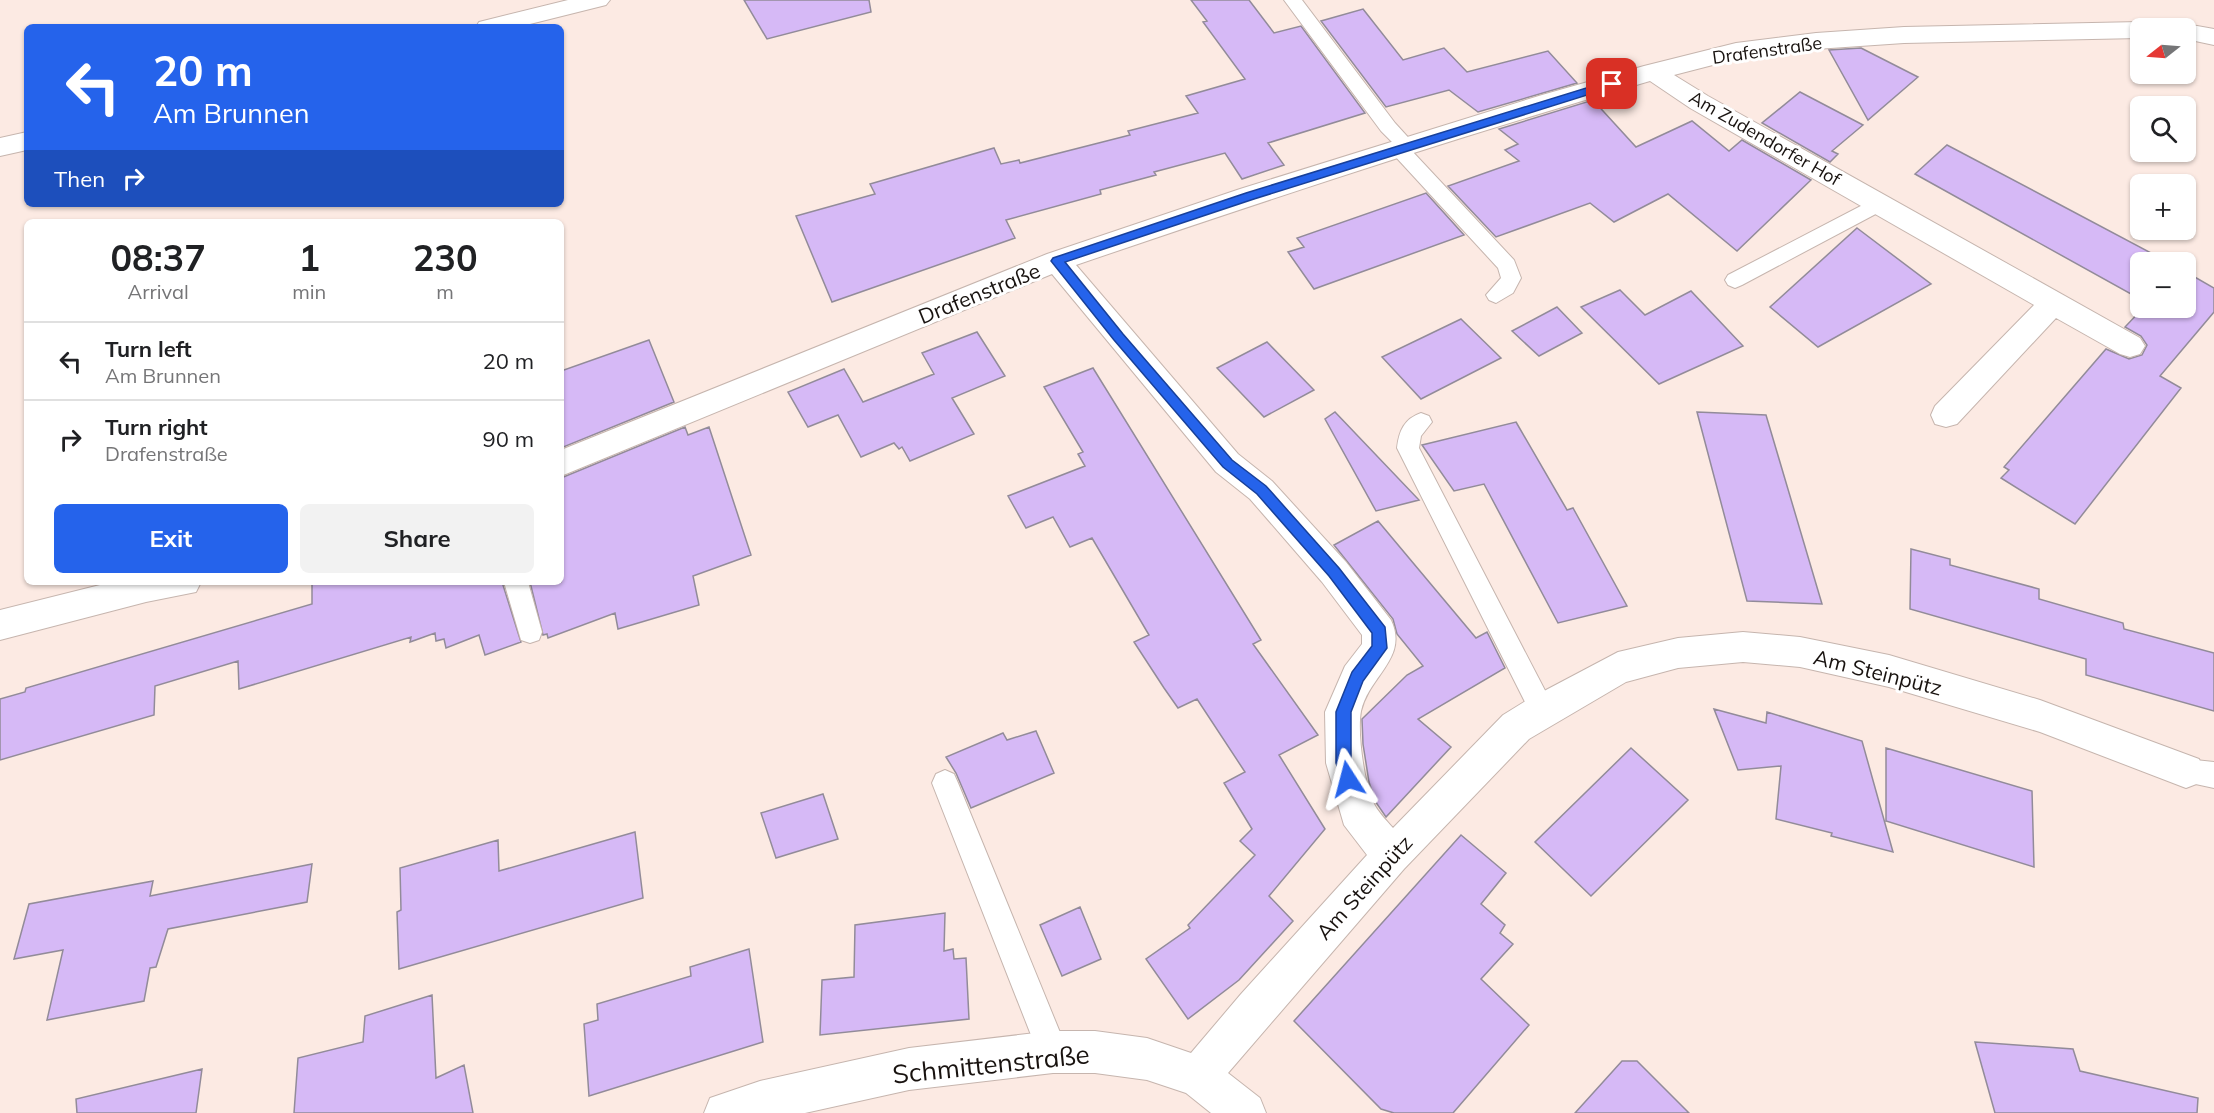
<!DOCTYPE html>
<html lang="en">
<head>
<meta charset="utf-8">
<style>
  body { margin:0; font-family:Mulish,sans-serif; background:#f2f2f2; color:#202124; height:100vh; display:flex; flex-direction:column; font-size:22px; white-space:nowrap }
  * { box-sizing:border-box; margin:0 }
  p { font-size:20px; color:#757577 }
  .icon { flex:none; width:33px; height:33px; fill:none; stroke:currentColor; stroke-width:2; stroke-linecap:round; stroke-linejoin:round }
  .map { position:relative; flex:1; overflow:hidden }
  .details { position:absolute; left:24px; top:219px; width:540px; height:366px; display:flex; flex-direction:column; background:#fff; border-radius:9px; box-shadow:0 2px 4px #0004 }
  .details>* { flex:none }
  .top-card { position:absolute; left:24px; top:24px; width:540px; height:183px; border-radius:9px; box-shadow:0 2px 4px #0004; background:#2563eb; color:#fff; overflow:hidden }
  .needle { width:39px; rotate:253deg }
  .fabs { position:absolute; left:2130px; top:18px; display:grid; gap:12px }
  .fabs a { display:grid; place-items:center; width:66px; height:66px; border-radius:9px; background:#fff; box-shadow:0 2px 4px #0004; font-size:30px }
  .pin { position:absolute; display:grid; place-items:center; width:51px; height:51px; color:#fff; margin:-26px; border-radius:12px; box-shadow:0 3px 9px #0006 }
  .me { position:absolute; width:66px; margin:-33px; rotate:351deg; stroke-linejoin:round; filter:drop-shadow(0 0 4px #0008) }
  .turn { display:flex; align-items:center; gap:21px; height:126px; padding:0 30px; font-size:27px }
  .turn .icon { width:78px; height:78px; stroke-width:2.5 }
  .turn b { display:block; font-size:42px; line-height:51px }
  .then { display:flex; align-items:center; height:57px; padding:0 30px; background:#0003; gap:12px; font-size:22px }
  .eta { display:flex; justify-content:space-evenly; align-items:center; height:102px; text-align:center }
  .eta b { font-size:36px; font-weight:700; line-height:42px }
  .cta { display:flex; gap:12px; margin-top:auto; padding:12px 30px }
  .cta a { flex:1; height:69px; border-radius:9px; background:#2563eb; color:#fff; font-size:24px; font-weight:700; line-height:69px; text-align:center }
  .cta a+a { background:#f2f2f2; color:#202124 }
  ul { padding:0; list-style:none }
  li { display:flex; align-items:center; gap:18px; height:78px; padding:0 30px; border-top:2px solid #e0e0e0 }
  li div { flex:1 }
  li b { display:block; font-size:22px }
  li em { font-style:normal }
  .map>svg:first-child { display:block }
</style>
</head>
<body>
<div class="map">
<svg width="2214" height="1113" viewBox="0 0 2214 1113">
  <rect width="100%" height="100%" fill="#fceae3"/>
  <path fill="#d6b9f6" stroke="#928b99" stroke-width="1.5" d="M744,0H869L871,12L767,39Z
    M1191,0H1249L1274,33L1301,26L1365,113L1268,143L1284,165L1242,179L1225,153L1154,172L1156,175L1100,190L1101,194L1006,220L1015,238L832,302L796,216L875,194L870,184L994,148L1001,164L1019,160L1020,163L1130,135L1128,131L1198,113L1186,96L1245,79L1203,22L1207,21Z
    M1363,9L1403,60L1444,48L1467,72L1548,51L1577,83L1478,112L1449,90L1386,107L1321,21Z
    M1861,48L1918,77L1868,120L1829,50Z
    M1800,92L1863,125L1832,151L1838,154L1830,162L1762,123Z
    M1593,100L1636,147L1692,121L1729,151L1742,140L1811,180L1737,251L1668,194L1614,222L1590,203L1496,237L1448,186L1519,161L1505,150L1518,144L1499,129Z
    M1947,145L2053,201L2168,262H2140V299L1915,174Z
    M1426,193L1464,235L1314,289L1288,252L1304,247L1297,238Z
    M1857,228L1931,284L1818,347L1770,307Z
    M2186,272L2214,288V312L2160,376L2181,388L2075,524L2001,478L2009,470L2004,467L2106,349L2129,359L2142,355L2147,345L2141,336L2125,327L2143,308H2186Z
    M1620,290L1645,315L1691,291L1743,346L1659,384L1581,307Z
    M1557,307L1582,333L1539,356L1512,331Z
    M1461,319L1501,358L1421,399L1382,357Z
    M977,332L1005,376L952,398L974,434L910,461L902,447L899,449L894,443L861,457L838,415L808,427L788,392L844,369L863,402L934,374L922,353Z
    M649,340L674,402L561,448V371Z
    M1267,342L1314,390L1264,417L1217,368Z
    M1093,368L1261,640L1253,644L1318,735L1279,755L1325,829L1269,896L1293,921L1239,980L1188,1019L1146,959L1190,928L1188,925L1255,855L1240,841L1252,829L1224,783L1245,772L1197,699L1178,708L1164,688L1134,642L1149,635L1092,538L1070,547L1053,517L1026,528L1008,496L1085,466L1078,454L1083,452L1044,387Z
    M1335,412L1419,500L1376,511L1325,419Z
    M1697,412L1766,415L1822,604L1747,601Z
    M1516,422L1567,510L1573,508L1627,606L1558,623L1484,484L1454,491L1422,445Z
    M685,427L688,435L709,427L751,555L693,576L699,605L618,629L615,613L548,638L547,634L543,635L530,582H561V478Z
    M1378,521L1476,638L1487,632L1505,668L1418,719L1451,747L1386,817L1375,801L1369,782L1363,744L1362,719L1407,675L1423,666L1397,634L1393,619L1334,545Z
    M1911,549L1950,559V565L2039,589V599L2123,623L2124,629L2214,653V711L2086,675V659L1910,609Z
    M312,582H502L521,642L485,655L479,635L446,648L444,639L436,641L435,633L410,642L411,637L239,689L238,661L155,686L154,715L0,760V699L25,692L26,688L312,604Z
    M1714,709L1766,723L1767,712L1862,741L1893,852L1831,836L1832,833L1776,819L1781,766L1738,770Z
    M1036,731L1054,773L971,808L956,773L946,757L1003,733L1007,740Z
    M1631,748L1688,800L1591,896L1535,842Z
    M1886,748L2032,791L2034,867L1886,821Z
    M823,794L838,839L776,858L761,813Z
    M635,832L643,898L399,969L397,912L401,910L400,868L498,840L499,871Z
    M1461,835L1506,873L1481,904L1505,925L1500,933L1513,944L1481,979L1529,1025L1453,1113H1394L1381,1109L1294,1021Z
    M312,864L307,902L168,929L156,967L150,968L144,1001L47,1020L63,950L14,959L29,904L153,881L150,896Z
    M1080,907L1101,959L1062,976L1040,925Z
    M945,913L944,951L953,949L954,959L966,958L969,1019L820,1035L822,980L854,977L855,925Z
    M749,949L763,1042L589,1096L584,1024L598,1020L597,1004L691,976L690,967Z
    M432,995L436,1078L464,1065L473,1113H294L298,1058L363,1042L365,1016Z
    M1975,1042L2073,1049L2080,1071L2198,1098L2197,1113H1995Z
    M1622,1061H1637L1689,1113H1575Z
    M202,1069L196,1113H77L76,1099Z"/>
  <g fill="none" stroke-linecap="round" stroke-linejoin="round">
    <g stroke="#c6b5ae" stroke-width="2">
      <path id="lane" d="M1284,0H1302L1395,123L1416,146L1412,151L1514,260L1521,278L1513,293L1496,303L1489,300L1486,295L1501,278L1498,268L1393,154L1390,149L1394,144L1381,131Z
        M1880,196L1887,198L1890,203L1887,208L1742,285L1735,288L1728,285L1725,280L1728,275Z
        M1421,413L1429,416L1432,422L1421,436L1419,448L1551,702L1555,710L1551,718L1542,722L1533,718L1397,448C1399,431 1404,419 1421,413Z
        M504,582H528L542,632L539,640L530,643L521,640Z
        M2186,759L2214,762V788L2177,780L2173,771L2177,762Z
        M945,770L954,774L958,783L1068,1052L1064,1063L1053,1067L1042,1063L932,783L936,774Z"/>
    </g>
    <g stroke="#c6b5ae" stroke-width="2">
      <path id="street" d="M568,0H610L606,5L518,27H476L479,22Z
        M2140,22L2149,25L2151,28H2140V38L1904,43L1816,49L1736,59L1674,75L1708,96L2140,338L2145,346L2140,354L2130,357L2120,354L2056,318L1957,424L1946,427L1935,424L1931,415L1935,406L2034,305L1690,108L1650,81C1457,137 1266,200 1076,265L1238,454L1272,481L1346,562L1391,620C1409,658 1369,676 1361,711C1357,732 1364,782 1373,802C1377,811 1386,820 1393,828L1503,715L1529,699L1618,652L1678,638L1743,632L1800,637L1889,655L2040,700L2199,759L2204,771L2199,783L2186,788L2040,732L1889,687L1800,667L1743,662L1678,668L1626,682L1529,739L1404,869L1228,1073L1260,1098L1266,1113H1211L1186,1093L1147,1080L1095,1073H1053L909,1090L805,1113H704L710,1098L760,1081L909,1048L1053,1031H1095L1147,1038L1191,1053L1241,994L1367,855L1344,825L1326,763L1325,712L1345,666L1362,644V635L1322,582L1250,499L1216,472L1052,274L561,476V450L1047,254L1240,189L1542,95L1644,66L1736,43L1816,33L1904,27Z
        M2186,24L2214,29V45L2186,39V28H2176Z
        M27,132V150L0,156V138Z
        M112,582H201L196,592L146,602L0,640V610Z"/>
    </g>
    <use href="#lane" fill="#fff" fill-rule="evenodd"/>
    <use href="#street" fill="#fff" fill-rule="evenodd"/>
  </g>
  <path fill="#2563eb" stroke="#184099" stroke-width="1.5" d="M1612,80L1617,84L1616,86L1254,199L1065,262L1123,334L1232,460L1266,486L1339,568L1385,627L1387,648L1363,681L1351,712V763L1356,779L1354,784L1348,786L1343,784L1336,763V712L1352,672L1372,646V633L1329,576L1257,494L1223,467L1114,340L1051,261L1053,258L1246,193Z"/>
  <g text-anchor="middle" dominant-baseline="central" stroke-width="6" stroke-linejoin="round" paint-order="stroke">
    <g font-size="18" fill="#18120f" stroke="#fff">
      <text transform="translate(1767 50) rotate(-8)">Drafenstraße</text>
      <text transform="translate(1765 138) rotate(30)">Am Zudendorfer Hof</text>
    </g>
    <g font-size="21" fill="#18120f" stroke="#fff">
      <text transform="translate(979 293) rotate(-22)">Drafenstraße</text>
      <text transform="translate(1878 672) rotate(14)">Am Steinpütz</text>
      <text transform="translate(1364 887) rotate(-48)">Am Steinpütz</text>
    </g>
    <g font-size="26" fill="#18120f" stroke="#fff">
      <text transform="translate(991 1064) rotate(-6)">Schmittenstraße</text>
    </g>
  </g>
</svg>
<div class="fabs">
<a><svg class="needle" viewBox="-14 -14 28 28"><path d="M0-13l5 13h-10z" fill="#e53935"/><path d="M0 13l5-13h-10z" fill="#757577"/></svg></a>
<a><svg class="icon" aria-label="search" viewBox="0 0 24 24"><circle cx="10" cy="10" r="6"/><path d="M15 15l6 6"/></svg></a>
<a>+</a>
<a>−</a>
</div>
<div class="pin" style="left:1612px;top:84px;background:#d93025"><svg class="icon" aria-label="arrive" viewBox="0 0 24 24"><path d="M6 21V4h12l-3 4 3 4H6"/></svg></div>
<svg class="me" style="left:1348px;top:779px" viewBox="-20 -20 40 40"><path d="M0-17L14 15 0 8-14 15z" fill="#2563eb" stroke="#fff" stroke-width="4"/></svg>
<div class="top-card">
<div class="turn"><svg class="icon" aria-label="left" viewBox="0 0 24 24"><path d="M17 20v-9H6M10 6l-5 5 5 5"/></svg><div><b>20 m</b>Am Brunnen</div></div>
<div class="then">Then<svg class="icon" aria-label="right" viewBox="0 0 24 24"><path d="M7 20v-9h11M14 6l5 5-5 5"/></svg></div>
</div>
<section class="details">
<div class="eta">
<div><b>08:37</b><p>Arrival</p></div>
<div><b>1</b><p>min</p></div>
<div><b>230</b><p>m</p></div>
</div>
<ul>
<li><svg class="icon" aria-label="left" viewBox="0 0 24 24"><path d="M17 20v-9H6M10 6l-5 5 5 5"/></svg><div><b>Turn left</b><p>Am Brunnen</p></div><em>20 m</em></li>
<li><svg class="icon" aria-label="right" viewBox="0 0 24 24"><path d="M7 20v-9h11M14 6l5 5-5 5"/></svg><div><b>Turn right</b><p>Drafenstraße</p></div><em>90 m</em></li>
</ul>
<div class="cta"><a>Exit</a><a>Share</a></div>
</section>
</div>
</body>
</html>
